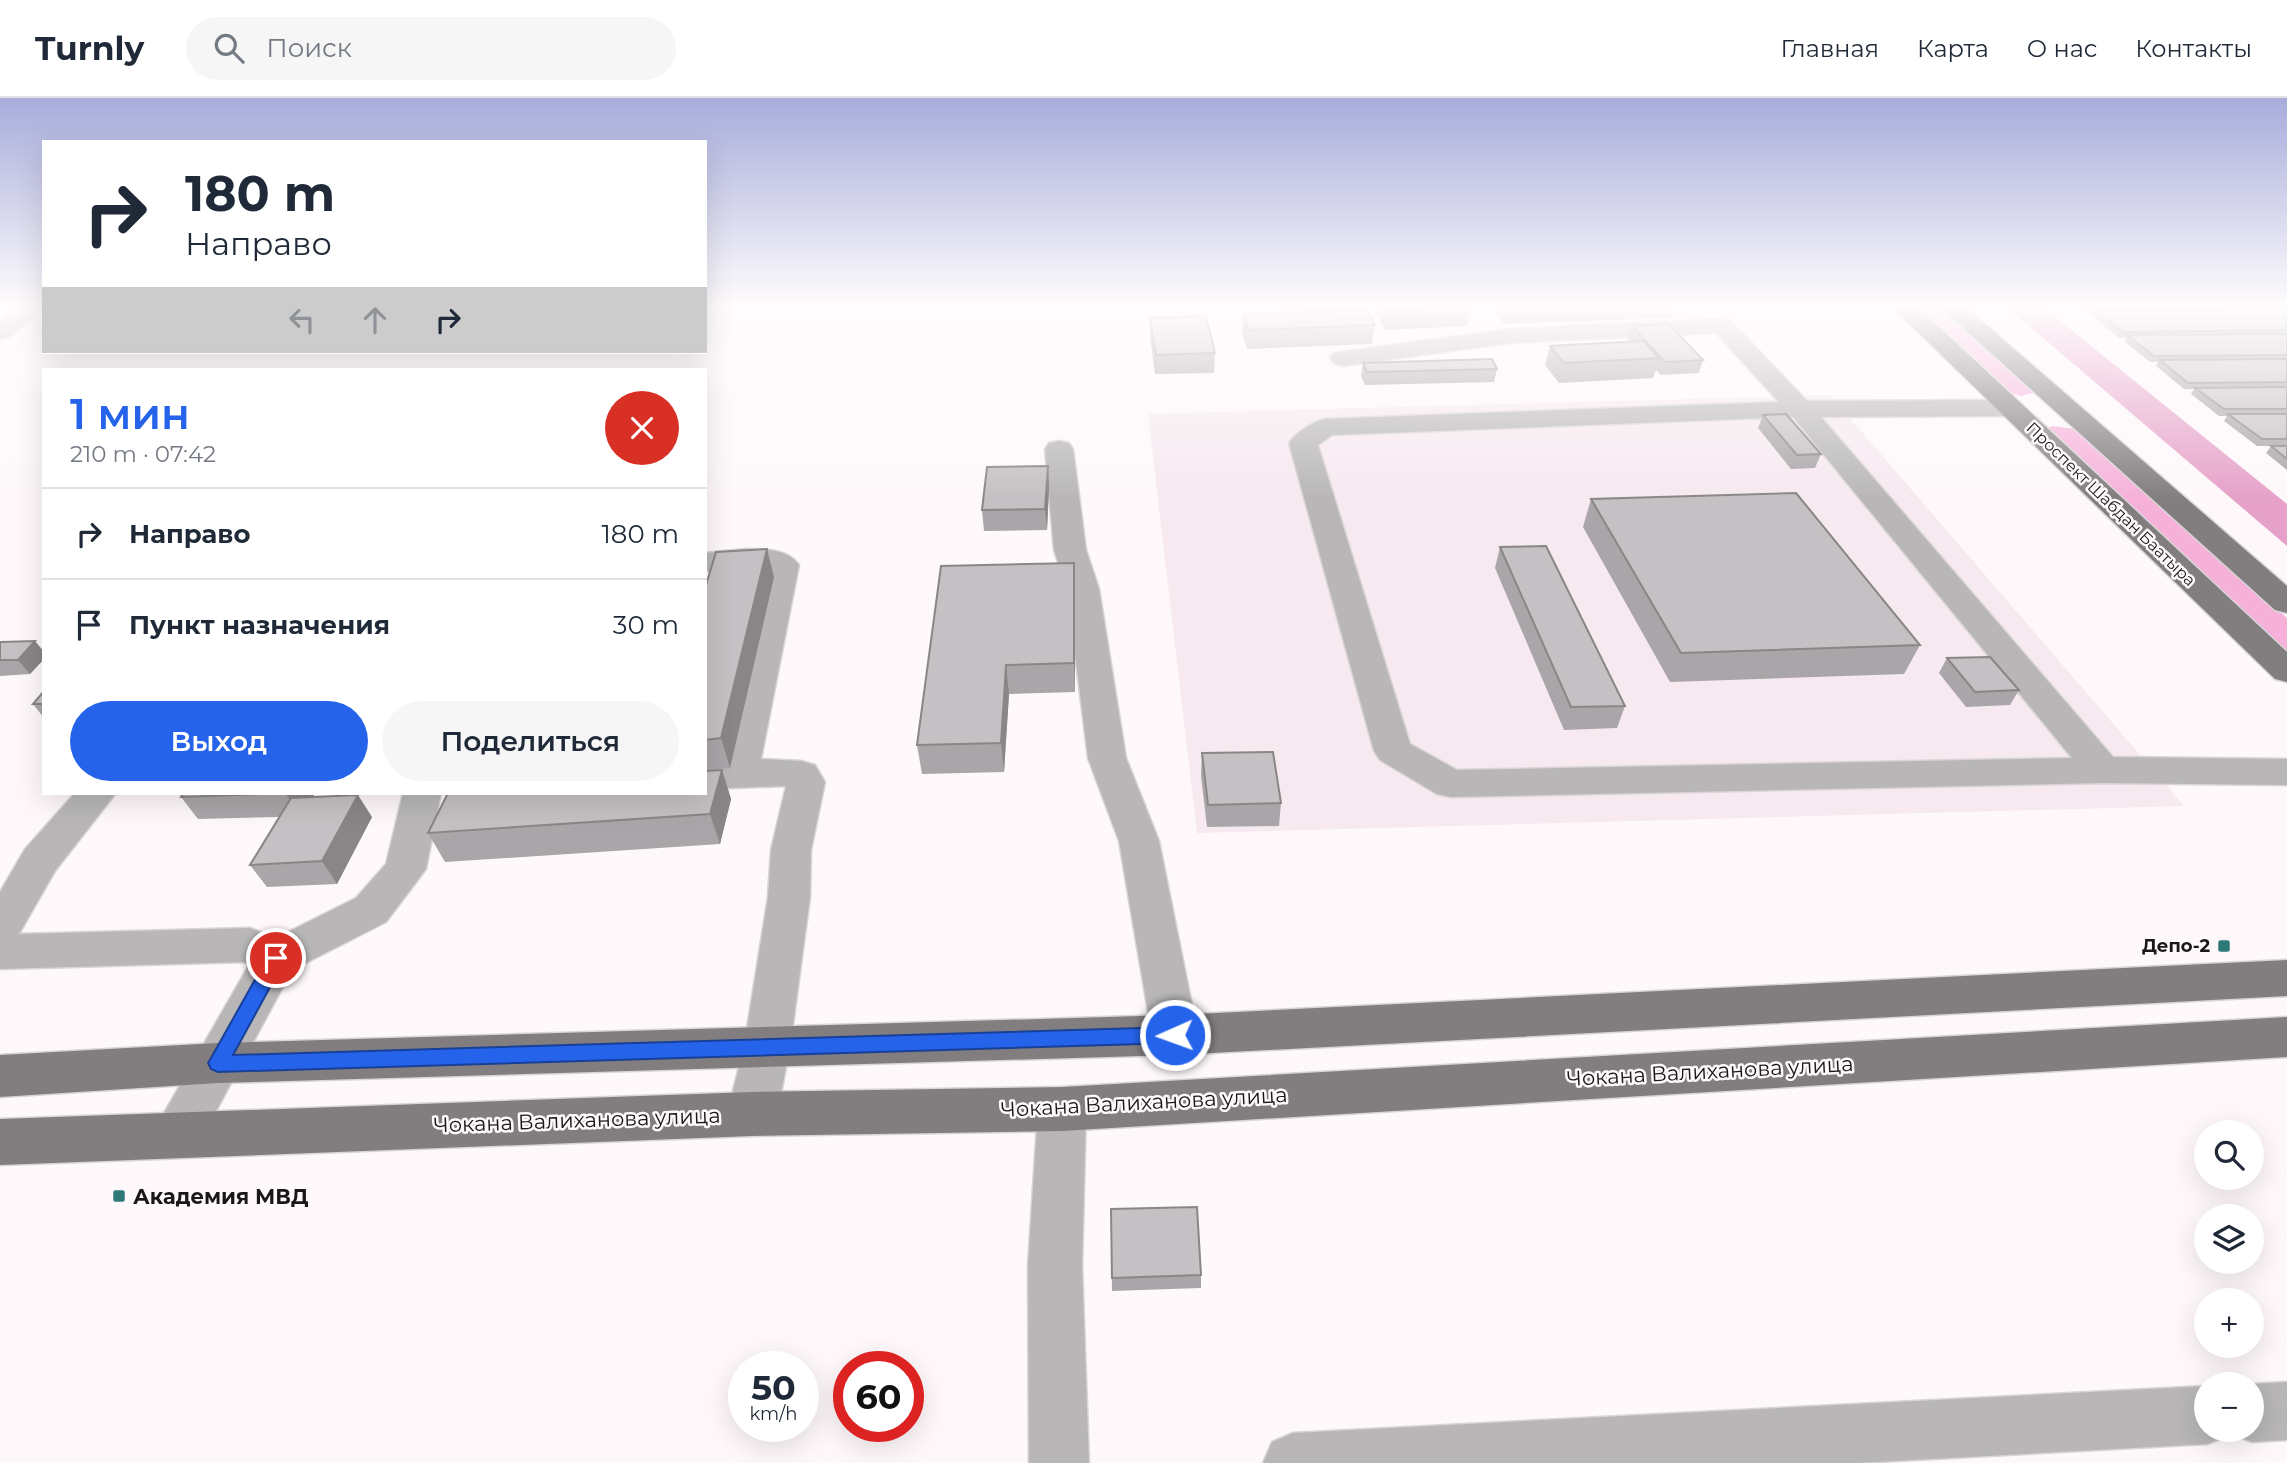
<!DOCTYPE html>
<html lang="ru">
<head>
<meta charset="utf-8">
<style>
  body { margin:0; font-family:Montserrat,sans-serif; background:#f6f6f7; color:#1f2937; height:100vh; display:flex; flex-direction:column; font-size:26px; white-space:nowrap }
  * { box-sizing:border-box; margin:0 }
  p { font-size:23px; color:#747a83 }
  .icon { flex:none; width:38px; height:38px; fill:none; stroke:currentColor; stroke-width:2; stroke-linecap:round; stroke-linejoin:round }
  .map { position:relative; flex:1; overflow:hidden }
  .panel { position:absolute; left:42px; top:270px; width:665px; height:427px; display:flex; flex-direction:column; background:#fff; border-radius:0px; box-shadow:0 7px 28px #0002 }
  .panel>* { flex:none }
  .guide { position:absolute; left:42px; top:42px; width:665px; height:214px; border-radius:0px; box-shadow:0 7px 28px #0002; background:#fff; color:#1f2937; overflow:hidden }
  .tools { position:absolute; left:2194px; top:1022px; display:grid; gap:14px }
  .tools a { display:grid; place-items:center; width:70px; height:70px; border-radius:50%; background:#fff; box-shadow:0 7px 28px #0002; font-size:35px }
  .speed { position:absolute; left:728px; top:1253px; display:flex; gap:14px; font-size:35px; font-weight:700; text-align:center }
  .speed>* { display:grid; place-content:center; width:91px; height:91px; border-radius:50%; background:#fff; box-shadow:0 7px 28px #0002; line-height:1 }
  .speed small { font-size:18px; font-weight:400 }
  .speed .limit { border:10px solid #d22; background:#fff; color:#111 }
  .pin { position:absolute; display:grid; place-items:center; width:60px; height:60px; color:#fff; margin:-30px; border:4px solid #fff; border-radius:50%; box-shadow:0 2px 7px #0007 }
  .me { position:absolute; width:77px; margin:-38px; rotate:268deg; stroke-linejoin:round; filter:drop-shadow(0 0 5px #0008) }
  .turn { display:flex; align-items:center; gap:24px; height:147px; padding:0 28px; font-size:32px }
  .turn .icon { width:91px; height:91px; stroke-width:2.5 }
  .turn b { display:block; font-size:49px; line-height:60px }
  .lanes { display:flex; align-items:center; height:66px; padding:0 28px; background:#0003; justify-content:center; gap:35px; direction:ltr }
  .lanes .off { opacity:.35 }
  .round { display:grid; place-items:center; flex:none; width:74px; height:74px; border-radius:37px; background:#f6f6f7 }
  .overview { display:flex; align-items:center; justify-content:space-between; height:119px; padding:0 28px }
  h1 { font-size:42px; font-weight:600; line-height:52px; color:#2563eb }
  .cta { display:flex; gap:14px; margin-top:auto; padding:14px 28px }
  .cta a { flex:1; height:80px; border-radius:42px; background:#2563eb; color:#fff; font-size:28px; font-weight:600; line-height:80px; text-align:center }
  .cta a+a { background:#f6f6f7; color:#1f2937 }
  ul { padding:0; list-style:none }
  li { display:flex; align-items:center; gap:21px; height:91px; padding:0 28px; border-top:2px solid #e0e1e3 }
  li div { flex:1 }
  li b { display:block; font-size:26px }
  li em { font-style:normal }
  header { display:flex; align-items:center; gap:42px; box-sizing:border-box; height:98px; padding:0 35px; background:#fff; border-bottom:2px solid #e0e1e3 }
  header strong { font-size:33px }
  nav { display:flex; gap:38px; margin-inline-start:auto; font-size:24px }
  .search { width:490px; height:63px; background:#f6f6f7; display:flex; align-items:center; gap:18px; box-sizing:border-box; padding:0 24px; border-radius:38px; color:#747a83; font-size:26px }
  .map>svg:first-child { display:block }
</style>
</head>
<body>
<header>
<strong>Turnly</strong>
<div class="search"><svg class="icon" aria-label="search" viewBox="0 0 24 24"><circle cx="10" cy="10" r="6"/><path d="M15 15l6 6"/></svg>Поиск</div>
<nav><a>Главная</a><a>Карта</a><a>О нас</a><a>Контакты</a></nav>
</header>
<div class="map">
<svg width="2287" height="1365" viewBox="0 0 2287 1365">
  <rect width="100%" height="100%" fill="#fef8fb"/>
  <path fill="#f6e9f0" d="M1830,297L2184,708L1197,735L1148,316Z"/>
  <path fill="#f6b1d9" d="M1916,210H1942L2033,295L2021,298L2006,293Z
    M2052,328L2075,331L2082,336L2287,520V555L2050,336L2048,330Z"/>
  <path fill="#e5a1c8" d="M2008,210H2044L2287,406V448Z"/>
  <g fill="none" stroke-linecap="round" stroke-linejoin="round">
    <g stroke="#d9d4d7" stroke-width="3">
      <path id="minor" d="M17,210H44L9,239L0,241V223Z
        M1722,220L1730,222L1807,303L2010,302L2019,304L2023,310L2019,316L2010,318L1821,319L2113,659L2287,661V687L2103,685L1451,699L1437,696L1380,662L1374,653L1289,345C1297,334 1312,324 1325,321L1779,304L1716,235L1509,245L1343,268L1334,265L1330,260L1334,255L1509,231ZM1793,319L2072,660L1457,672L1410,646L1318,347L1332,337Z
        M1059,343L1069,345L1073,351L1086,452L1099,491L1126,660L1159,743L1198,937L1191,951L1175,957L1159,951L1152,937L1119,743L1088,660L1067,491L1054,452L1045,351L1049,345Z
        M746,451C764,451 788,451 799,467L761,661L801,663L815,667L825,684L811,752L810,799L790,949L777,1016L769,1031L752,1038L735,1031L727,1016L744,949L768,799L771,752L786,688L705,691V665L723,663L766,471L705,473V455Z
        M75,695H116L55,773L19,836L250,830L276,840L356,800L386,766L403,695H441L426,771L386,824L292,872L195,1052L177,1058L159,1052L152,1036L249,867L245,864L0,871V794L25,751Z
        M1062,989L1079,996L1086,1011L1082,1168L1089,1365H1029L1028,1168L1038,1011L1045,996Z
        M2287,1284V1342L2252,1344L2231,1336L2230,1332L2228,1338L2207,1346L1857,1365H1263L1272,1344L1293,1335L2207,1288V1332H2252L2251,1286Z"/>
    </g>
    <g stroke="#d9d4d7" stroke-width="3">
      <path id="major" d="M1893,210H1919L2287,554V584L2275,581Z
        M1941,210H1967L2287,488V515L2275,512Z
        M2287,862V898L1175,957L218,985L0,999V957L218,945L1175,917Z
        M2287,919V959L1062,1033L752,1038L0,1067V1021L752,994L1062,989Z"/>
    </g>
    <use href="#minor" fill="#b8b6b7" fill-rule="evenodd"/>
    <use href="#major" fill="#827d7f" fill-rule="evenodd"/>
  </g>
  <path fill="#a9a5a8" d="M1307,210H1363L1375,227L1372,246L1247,251L1242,235L1243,216L1307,214Z
    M1376,210H1470L1467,228L1385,232L1376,216Z
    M1493,210H1674L1671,220L1504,226Z
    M2081,210H2287V348H2257L2224,323L2227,318H2219L2191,296L2194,291H2184L2156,268L2158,264H2150L2124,243L2126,240H2119L2093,219L2094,217H2090Z
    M1150,220L1215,255L1214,275L1155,276L1150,239Z
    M1632,228L1703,262L1699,275L1661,277L1656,272L1653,280L1559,285L1545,267L1550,248L1630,243L1628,241Z
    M1363,265L1497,271L1494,284L1365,287L1361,278Z
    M1763,317L1821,356L1815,370L1791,371L1758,330Z
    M2271,348H2287V372L2266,355Z
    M1048,368L1049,388L1047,432L984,433L982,412Z
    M1591,401L1920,547L1904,576L1670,584L1583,429Z
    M1500,449L1625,608L1617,630L1564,632L1495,470Z
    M767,451L774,479L730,670L705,672V490Z
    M1074,465L1075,494V594L1009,596L1004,674L922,676L917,647Z
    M35,543L44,554V561L30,576L0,578V544Z
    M1947,560L2019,592L2010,607L1966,609L1939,575Z
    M44,593V620L33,606Z
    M1202,655L1281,705L1279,728L1207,729L1201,678Z
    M722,672L731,701L720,746L445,764L428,735Z
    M184,695H315L313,699L372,719L337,786L267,789L250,767L279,719L198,721L181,699Z
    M1111,1111L1201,1177V1190L1112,1193Z"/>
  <path fill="#8a8688" d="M1048,368L1049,388L1047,432L1045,411Z
    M767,451L774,479L730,670L721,640Z
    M1074,465L1075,494V594L1074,565Z
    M35,543L44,554V561L30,576L18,562Z
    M1006,567L1009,596L1004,674L1001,645Z
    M722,672L731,701L720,746L710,716Z
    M286,695H315L301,718L286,696Z
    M358,697L372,719L337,786L322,763Z"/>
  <path fill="#c5c0c3" stroke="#8a8688" stroke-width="2" d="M1309,210H1363L1364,212L1311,214Z
    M1386,210H1448L1387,213Z
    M1367,211L1375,227L1248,232L1243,216Z
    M2287,211V232L2123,234L2096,213Z
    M1206,218L1215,255L1156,257L1150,220Z
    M1669,226L1703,262L1665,264L1632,228Z
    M2287,236V257L2154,258L2127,237Z
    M1643,243L1659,260L1564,265L1550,248Z
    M1492,261L1497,271L1367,274L1363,265Z
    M2287,261V284L2188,285L2160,262Z
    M2287,289V311H2224L2195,290Z
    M1786,316L1821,356L1797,357L1763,317Z
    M2228,316H2287V341H2262Z
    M2271,348H2287V361Z
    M1048,368L1045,411L982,412L987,369Z
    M1796,395L1920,547L1681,555L1591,401Z
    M1546,448L1625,608L1571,609L1500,449Z
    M767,451L721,640L705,642V490L716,454Z
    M1074,465V565L1006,567L1001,645L917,647L941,468Z
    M35,543L18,562H0V544Z
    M1990,559L2019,592L1975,594L1947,560Z
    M44,593V606H33Z
    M1273,654L1281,705L1208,707L1202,655Z
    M722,672L710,716L428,735L448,695H705V673Z
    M184,695H286L181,699Z
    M358,697L322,763L250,767L291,700Z
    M1197,1109L1201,1177L1112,1180L1111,1111Z"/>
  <linearGradient id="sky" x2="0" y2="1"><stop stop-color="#a7acdb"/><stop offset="0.52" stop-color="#fffcfd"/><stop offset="1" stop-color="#fffcfd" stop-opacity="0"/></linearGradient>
  <rect width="2287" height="401" fill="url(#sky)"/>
  <path fill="#2563eb" stroke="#184099" stroke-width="2" d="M276,853L283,855L286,860L233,957L1175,929L1182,932L1185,937L1182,943L1175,945L218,974L211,971L208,965L211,960L270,855Z"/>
  <g fill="#2e7877" stroke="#fef8fb" stroke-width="2.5">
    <rect x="2217" y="841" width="14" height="14" rx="3.5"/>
    <rect x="112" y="1091" width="14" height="14" rx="3.5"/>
  </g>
  <g text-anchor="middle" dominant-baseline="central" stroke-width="5" stroke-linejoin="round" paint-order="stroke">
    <g font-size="16" fill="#191718" stroke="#fef8fb">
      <text transform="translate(2111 406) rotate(44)">Проспект Шабдан Баатыра</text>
    </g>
    <g font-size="18" font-weight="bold" fill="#191718" stroke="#fef8fb" text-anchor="end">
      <text x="2210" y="848">Депо-2</text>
    </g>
    <g font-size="21" fill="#191718" stroke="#fef8fb">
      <text transform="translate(1710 973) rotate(-3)">Чокана Валиханова улица</text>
      <text transform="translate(1144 1004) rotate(-3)">Чокана Валиханова улица</text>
      <text transform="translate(577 1022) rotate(-2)">Чокана Валиханова улица</text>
    </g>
    <g font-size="21" font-weight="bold" fill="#191718" stroke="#fef8fb" text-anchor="start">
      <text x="133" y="1098">Академия МВД</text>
    </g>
  </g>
</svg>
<div class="tools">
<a><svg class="icon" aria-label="search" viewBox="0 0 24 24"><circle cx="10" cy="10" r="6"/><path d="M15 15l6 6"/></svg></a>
<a><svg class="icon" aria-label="layers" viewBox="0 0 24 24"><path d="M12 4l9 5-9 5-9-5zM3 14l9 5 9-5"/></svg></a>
<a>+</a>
<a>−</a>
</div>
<div class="speed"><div>50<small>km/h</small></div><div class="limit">60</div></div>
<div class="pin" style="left:276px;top:860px;background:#d93025"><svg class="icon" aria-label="arrive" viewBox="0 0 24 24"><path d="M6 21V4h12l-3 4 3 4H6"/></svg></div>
<svg class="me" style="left:1175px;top:937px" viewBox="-20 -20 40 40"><circle r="17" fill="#2563eb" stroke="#fff" stroke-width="3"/><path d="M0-11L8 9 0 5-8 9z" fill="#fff"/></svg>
<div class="guide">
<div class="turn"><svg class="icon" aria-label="right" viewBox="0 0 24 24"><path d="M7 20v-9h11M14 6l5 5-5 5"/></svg><div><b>180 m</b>Направо</div></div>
<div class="lanes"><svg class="icon off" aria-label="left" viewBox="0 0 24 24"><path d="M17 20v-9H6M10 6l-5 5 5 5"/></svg><svg class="icon off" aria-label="ahead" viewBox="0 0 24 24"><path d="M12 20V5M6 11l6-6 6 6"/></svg><svg class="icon" aria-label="right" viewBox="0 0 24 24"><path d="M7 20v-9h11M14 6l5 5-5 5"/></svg></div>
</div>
<section class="panel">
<div class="overview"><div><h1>1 мин</h1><p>210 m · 07:42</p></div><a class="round" style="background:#d93025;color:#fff"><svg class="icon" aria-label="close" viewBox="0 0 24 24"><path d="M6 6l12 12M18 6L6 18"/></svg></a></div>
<ul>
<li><svg class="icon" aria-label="right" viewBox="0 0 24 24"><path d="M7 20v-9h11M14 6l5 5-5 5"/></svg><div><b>Направо</b></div><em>180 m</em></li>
<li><svg class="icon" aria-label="arrive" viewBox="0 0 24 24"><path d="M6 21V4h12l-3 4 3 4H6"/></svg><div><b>Пункт назначения</b></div><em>30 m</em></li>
</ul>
<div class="cta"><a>Выход</a><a>Поделиться</a></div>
</section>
</div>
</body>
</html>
